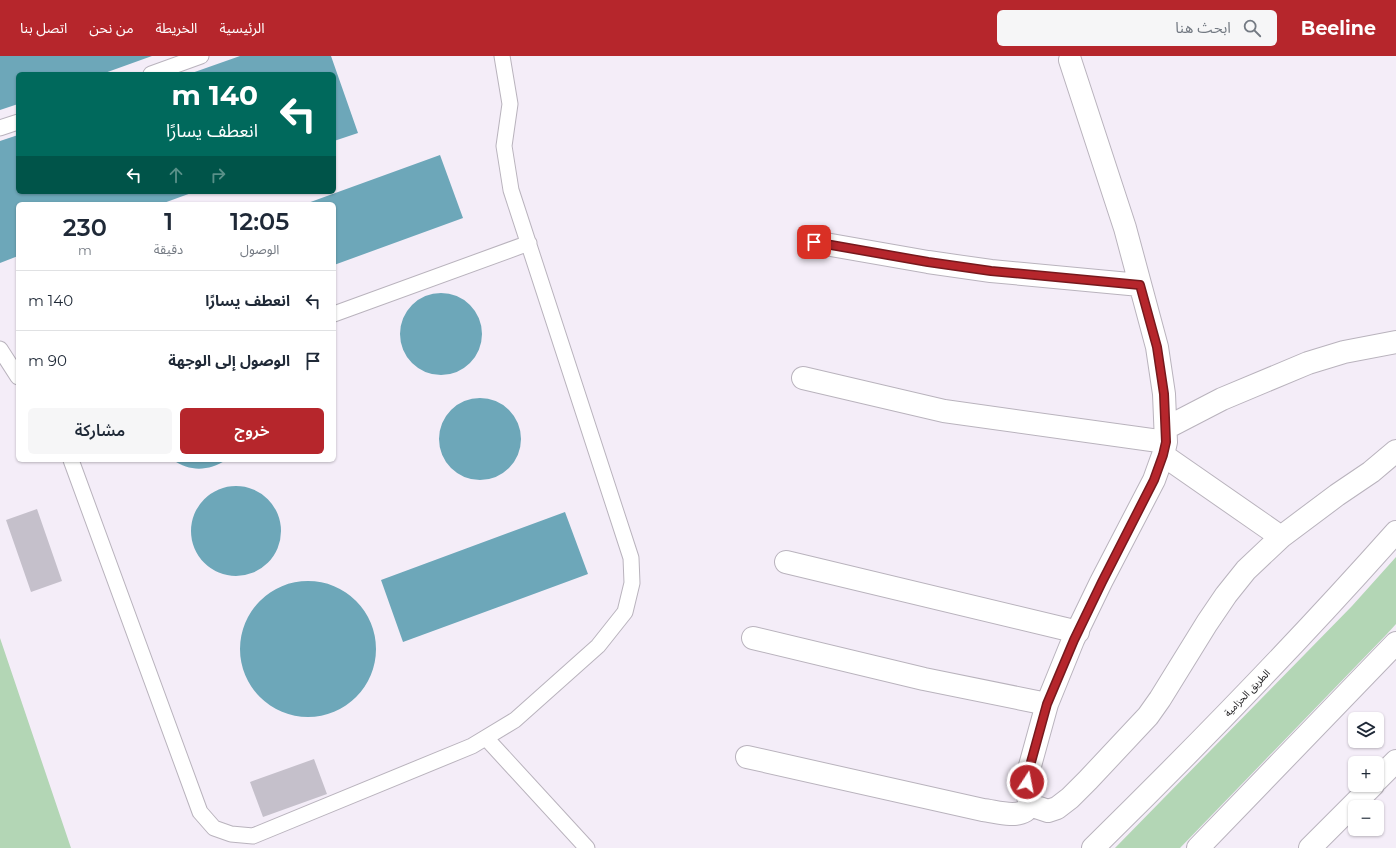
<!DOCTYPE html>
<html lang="ar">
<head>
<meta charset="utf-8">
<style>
  body { margin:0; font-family:Montserrat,"Noto Sans Arabic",sans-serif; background:#f6f6f7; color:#1f2937; direction:rtl; height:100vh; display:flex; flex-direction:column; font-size:15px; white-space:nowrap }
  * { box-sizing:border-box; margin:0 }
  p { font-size:13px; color:#747a83 }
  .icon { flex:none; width:22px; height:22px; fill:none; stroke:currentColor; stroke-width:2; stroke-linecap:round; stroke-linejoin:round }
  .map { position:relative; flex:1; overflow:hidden; direction:ltr }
  .side { position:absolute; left:16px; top:146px; width:320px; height:260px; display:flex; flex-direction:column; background:#fff; border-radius:6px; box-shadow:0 1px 3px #0004; direction:rtl }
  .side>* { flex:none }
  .top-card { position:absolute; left:16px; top:16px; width:320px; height:122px; border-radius:6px; box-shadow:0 1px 3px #0004; direction:rtl; background:#00695c; color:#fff; overflow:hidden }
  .controls { position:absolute; left:1348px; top:656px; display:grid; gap:8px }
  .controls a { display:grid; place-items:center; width:36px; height:36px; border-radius:6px; background:#fff; box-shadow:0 1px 3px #0004; font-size:20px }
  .pin { position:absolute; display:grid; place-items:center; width:34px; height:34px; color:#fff; margin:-17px; border-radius:8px; box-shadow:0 2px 6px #0006 }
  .me { position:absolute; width:44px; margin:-22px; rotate:11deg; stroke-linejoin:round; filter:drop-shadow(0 0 3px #0008) }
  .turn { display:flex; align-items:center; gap:14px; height:84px; padding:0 12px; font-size:18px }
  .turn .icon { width:52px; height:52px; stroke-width:2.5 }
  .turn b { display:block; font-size:28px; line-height:34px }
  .lanes { display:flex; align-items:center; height:38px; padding:0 12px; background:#0003; justify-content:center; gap:20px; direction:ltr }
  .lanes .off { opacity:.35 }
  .eta { display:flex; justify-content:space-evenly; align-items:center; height:68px; text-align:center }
  .eta b { font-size:24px; font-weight:600; line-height:28px }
  .button { display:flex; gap:8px; margin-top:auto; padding:8px 12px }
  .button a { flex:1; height:46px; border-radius:6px; background:#b6262c; color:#fff; font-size:16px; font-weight:600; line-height:46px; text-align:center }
  .button a+a { background:#f6f6f7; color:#1f2937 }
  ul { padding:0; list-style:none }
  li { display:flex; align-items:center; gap:12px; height:60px; padding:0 12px; border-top:1px solid #e0e1e3 }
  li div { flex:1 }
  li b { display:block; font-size:15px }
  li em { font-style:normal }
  header { display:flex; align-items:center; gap:24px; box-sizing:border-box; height:56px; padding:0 20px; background:#b6262c; color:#fff }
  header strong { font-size:19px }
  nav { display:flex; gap:22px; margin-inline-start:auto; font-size:14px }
  .search { width:280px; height:36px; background:#f6f6f7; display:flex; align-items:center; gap:10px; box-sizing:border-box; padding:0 14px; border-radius:6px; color:#747a83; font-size:15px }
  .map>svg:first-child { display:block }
</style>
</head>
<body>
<header>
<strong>Beeline</strong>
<div class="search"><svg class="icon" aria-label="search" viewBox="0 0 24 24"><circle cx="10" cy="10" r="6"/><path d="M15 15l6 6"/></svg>ابحث هنا</div>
<nav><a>الرئيسية</a><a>الخريطة</a><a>من نحن</a><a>اتصل بنا</a></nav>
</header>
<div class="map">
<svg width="1396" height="792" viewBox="0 0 1396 792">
  <rect width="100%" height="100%" fill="#f4edf8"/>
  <path fill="#b3d6b5" d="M1396,501V568L1386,579L1180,792H1115L1352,550Z
    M0,582L71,792H0Z"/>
  <path fill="#6da7b9" d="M0,0H152L102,18H18V48L0,54Z
    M240,0H331L358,77L334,85V18H189Z
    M18,79V136H194L161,148H18V200L0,207V85Z
    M440,99L463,162L334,209V148H305Z
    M400 278a41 41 0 1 1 82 0a41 41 0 1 1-82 0Z
    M439 383a41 41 0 1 1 82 0a41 41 0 1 1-82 0Z
    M173,404H226C209,415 190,416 173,404Z
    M191 475a45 45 0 1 1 90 0a45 45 0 1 1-90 0Z
    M565,456L588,518L403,586L381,524Z
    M240 593a68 68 0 1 1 136 0a68 68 0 1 1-136 0Z"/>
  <path fill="#c5c0cb" d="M37,453L62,525L31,536L6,464Z
    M314,703L327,738L263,761L250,726Z"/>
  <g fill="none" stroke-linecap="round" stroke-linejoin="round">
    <g stroke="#b9b3bd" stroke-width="17">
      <path id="service" d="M151,18L201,0
        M0,72L18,66
        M334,258L529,187
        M0,293L18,321
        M71,404L200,756L214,772L231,778L253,780L472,690L515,664L598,590L625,556L632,527L631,502L511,134L504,90L510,48L502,0
        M486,682L587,792"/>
    </g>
    <g stroke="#b9b3bd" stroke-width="24">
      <path id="minor" d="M1070,4L1125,172L1157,291L1164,338L1166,386L1163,399L1154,424L1101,526L1073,584L1047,648L1028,717L1026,734L1028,741L1031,747L1036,751L1048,755L1057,752L1070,742L1088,724L1148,660L1160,643L1207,567L1226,539L1246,514L1281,481L1337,439L1371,416L1396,395
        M814,186L928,206L991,215L1140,229
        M803,322L944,355L1166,386
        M1166,372L1222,343L1308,307L1344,296L1396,286
        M1163,399L1281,481
        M786,506L1078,576
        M753,582L924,623L1047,648
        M747,701L983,754C994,755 1014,762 1025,755C1027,753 1029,750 1031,747
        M1377,724L1396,705
        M1310,792L1373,729"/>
    </g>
    <g stroke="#b9b3bd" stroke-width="24">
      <path id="trunk" d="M1093,792C1197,690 1299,585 1396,476
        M1198,792L1396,587"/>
    </g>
    <use href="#service" stroke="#fff" stroke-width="15"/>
    <use href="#minor" stroke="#fff" stroke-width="22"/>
    <use href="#trunk" stroke="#fff" stroke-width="22"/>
  </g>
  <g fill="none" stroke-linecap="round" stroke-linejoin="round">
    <g stroke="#76191d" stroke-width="10">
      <path id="route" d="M814,186L928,206L991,215L1140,229L1157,291L1164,338L1166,386L1163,399L1154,424L1102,526L1074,584L1047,648L1028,717L1027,726"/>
    </g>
    <use href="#route" stroke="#b6262c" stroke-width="7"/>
  </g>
  <g text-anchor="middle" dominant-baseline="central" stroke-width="3" stroke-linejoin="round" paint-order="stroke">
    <g font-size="10" fill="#151316" stroke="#fdfdfd">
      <text transform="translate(1247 637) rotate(-46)">الطريق الحزامية</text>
    </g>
  </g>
</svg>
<div class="controls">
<a><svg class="icon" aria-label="layers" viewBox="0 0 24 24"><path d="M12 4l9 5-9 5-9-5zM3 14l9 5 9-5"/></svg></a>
<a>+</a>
<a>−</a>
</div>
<div class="pin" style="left:814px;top:186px;background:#d93025"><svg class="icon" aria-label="arrive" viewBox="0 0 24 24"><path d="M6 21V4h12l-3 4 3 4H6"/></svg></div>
<svg class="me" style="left:1027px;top:726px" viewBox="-20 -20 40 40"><circle r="17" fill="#b6262c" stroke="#fff" stroke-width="3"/><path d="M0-11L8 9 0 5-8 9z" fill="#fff"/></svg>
<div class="top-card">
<div class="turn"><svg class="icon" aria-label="left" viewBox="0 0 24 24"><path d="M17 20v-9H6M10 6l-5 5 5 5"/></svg><div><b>140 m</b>انعطف يسارًا</div></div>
<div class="lanes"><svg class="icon" aria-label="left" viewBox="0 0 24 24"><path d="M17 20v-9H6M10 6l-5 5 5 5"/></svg><svg class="icon off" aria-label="ahead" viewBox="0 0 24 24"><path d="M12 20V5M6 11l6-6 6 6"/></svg><svg class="icon off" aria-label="right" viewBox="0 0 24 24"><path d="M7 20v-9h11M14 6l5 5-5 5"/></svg></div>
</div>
<section class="side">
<div class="eta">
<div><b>12:05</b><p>الوصول</p></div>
<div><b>1</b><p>دقيقة</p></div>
<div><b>230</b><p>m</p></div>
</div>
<ul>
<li><svg class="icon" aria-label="left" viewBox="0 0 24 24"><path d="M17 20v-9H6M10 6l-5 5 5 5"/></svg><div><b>انعطف يسارًا</b></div><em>140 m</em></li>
<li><svg class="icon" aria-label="arrive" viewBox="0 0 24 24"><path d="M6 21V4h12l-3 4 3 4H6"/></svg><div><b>الوصول إلى الوجهة</b></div><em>90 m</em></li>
</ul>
<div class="button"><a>خروج</a><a>مشاركة</a></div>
</section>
</div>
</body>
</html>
